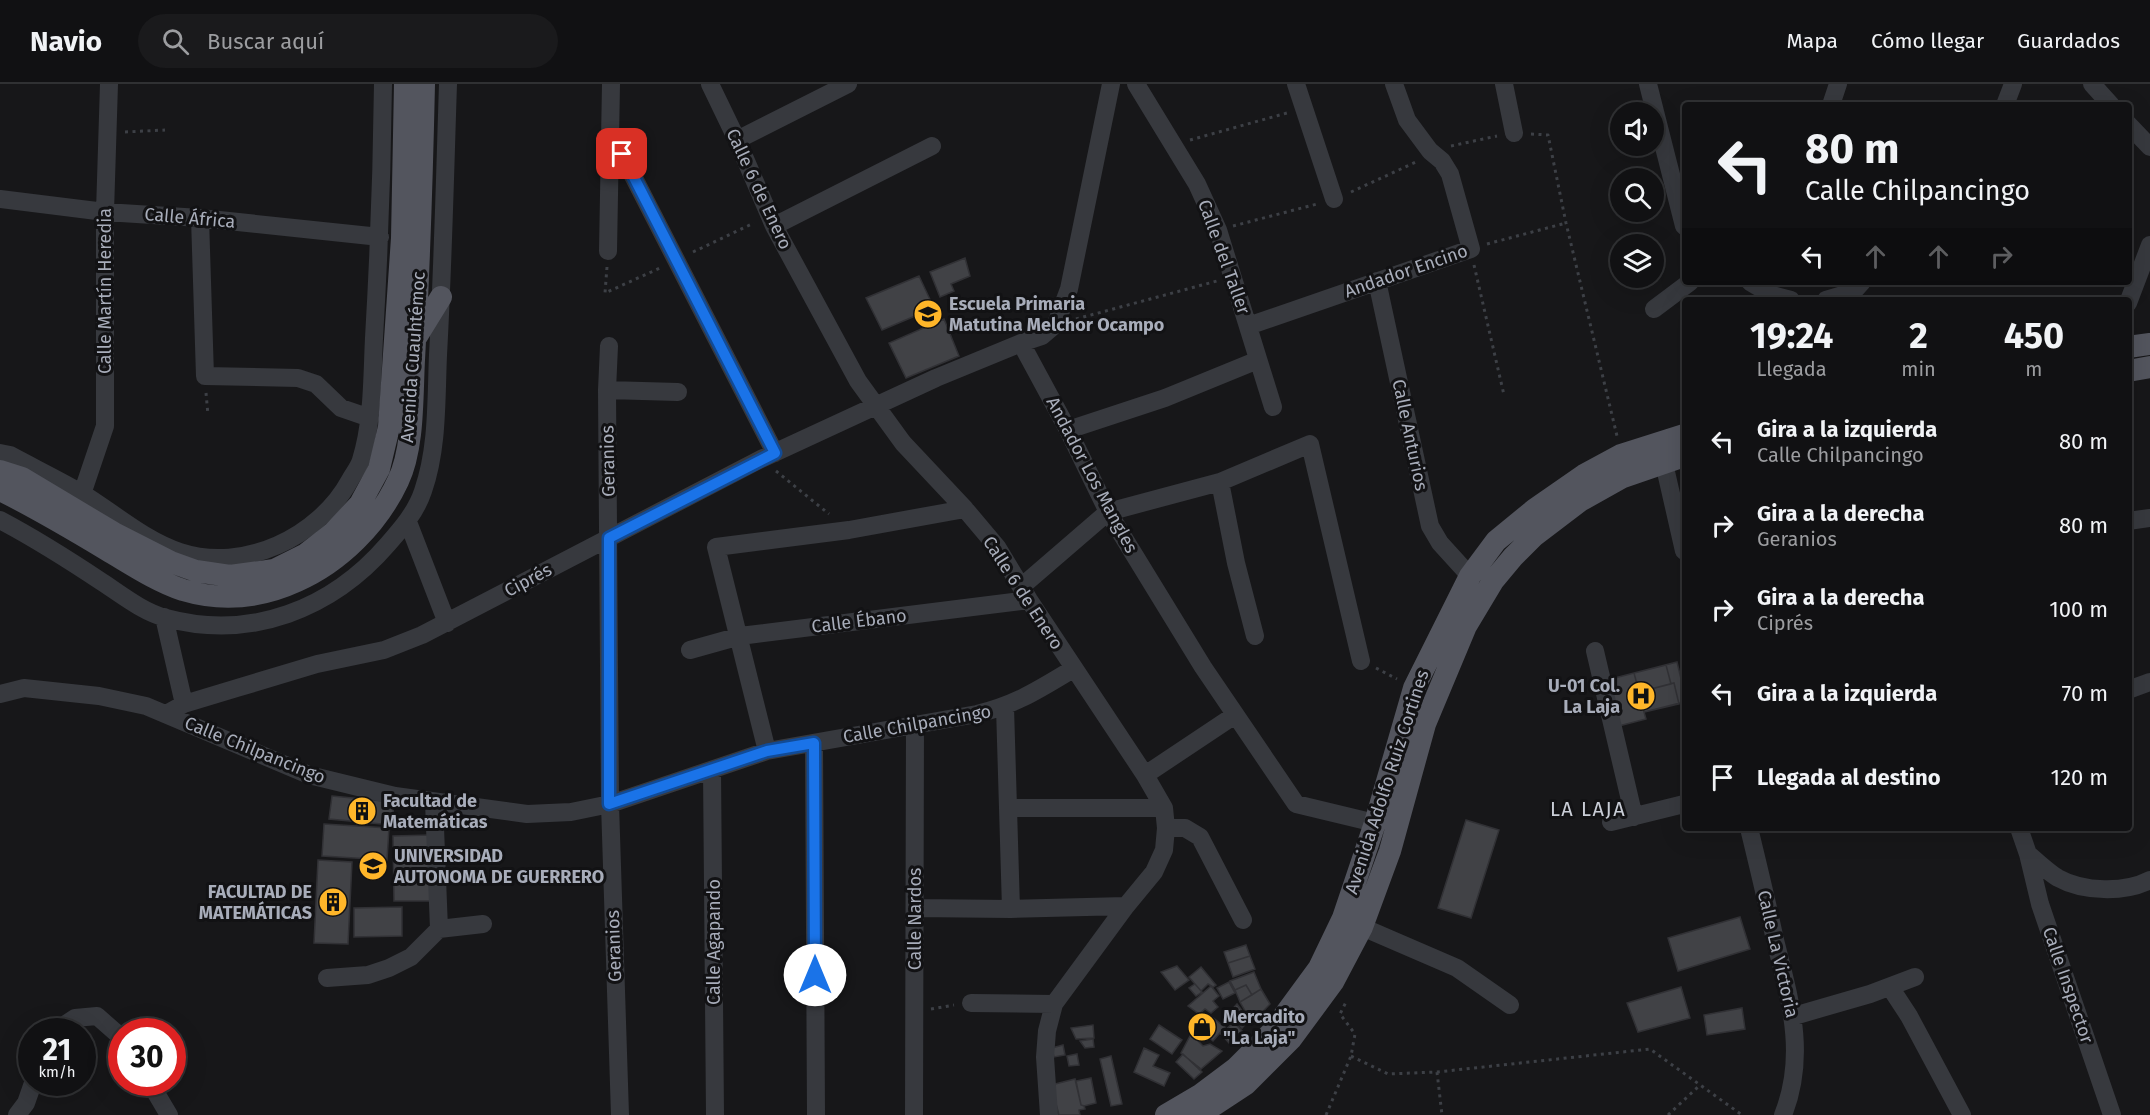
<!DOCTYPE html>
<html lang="es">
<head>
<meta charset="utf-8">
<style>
  body { margin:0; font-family:"Fira Sans",sans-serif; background:#1a1a1c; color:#f1f3f6; height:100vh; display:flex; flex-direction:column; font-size:22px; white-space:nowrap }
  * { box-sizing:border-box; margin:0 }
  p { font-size:20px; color:#9c9da0 }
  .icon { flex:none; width:33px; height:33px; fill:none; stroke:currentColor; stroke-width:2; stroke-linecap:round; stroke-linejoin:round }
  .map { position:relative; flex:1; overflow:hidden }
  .panel { position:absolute; left:1682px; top:213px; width:450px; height:534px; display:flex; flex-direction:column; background:#111113; border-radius:6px; box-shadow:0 6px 24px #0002,0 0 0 2px #303133 }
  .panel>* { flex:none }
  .banner { position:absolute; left:1682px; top:18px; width:450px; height:183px; border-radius:6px; box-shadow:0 6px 24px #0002,0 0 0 2px #303133; background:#111113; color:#f1f3f6; overflow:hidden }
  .tools { position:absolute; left:1610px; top:18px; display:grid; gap:12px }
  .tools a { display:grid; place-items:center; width:54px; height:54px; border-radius:50%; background:#111113; box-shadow:0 6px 24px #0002,0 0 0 2px #303133; font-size:30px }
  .speed { position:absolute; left:18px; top:934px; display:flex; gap:12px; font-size:30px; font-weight:700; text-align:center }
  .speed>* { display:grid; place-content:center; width:78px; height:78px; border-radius:50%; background:#111113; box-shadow:0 6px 24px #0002,0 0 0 2px #303133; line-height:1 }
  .speed small { font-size:15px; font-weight:400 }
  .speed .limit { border:9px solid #d22; background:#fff; color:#111 }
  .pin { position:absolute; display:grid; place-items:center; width:51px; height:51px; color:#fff; margin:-26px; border-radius:12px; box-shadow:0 3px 9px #0006 }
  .me { position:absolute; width:66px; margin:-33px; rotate:0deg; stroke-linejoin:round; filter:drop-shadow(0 0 4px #0008) }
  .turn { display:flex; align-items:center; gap:21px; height:126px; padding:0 24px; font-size:27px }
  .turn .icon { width:78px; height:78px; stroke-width:2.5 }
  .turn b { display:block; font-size:42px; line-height:51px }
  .lanes { display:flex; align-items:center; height:57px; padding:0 24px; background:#0003; justify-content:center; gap:30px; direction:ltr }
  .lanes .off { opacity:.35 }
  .eta { display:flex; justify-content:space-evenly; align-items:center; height:102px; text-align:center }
  .eta b { font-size:36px; font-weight:700; line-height:42px }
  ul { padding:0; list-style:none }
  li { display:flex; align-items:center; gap:18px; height:84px; padding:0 24px }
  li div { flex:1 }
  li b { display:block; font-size:22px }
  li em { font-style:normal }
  header { display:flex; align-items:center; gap:36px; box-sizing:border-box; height:84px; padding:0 30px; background:#111113; border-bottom:2px solid #303133 }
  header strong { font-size:28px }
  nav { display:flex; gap:33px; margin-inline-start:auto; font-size:21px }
  .search { width:420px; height:54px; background:#1a1a1c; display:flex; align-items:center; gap:15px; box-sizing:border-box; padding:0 21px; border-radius:33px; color:#9c9da0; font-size:22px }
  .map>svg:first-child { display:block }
</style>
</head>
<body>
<header>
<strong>Navio</strong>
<div class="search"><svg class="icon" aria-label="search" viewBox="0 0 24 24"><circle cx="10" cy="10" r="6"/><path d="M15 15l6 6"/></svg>Buscar aquí</div>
<nav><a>Mapa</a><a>Cómo llegar</a><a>Guardados</a></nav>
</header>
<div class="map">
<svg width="2150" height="1031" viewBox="0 0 2150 1031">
  <rect width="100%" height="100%" fill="#171719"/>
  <path fill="#414246" stroke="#313135" stroke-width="1.5" d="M965,174L970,192L951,200L954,207L940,213L930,188Z
    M919,192L934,224L882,246L866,214Z
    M944,235L959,272L906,294L889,259Z
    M1677,578L1684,607V618L1644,628L1646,635L1607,645L1595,599Z
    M1666,581L1671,600L1639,608L1634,589Z
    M1674,599L1679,620L1644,628L1639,608Z
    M332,712L394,718L392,741L329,735Z
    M1466,736L1499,746L1471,834L1438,824Z
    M324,740L389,744L387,776L322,772Z
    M431,751L432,817H394L393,752Z
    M318,776L352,778L348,860L314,859Z
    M402,823V852L354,853V824Z
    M1740,833L1750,865L1678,887L1668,854Z
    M1246,861L1250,872L1228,879L1224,868Z
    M1250,872L1255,885L1233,893L1228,879Z
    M1177,882L1189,896L1175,906L1161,888Z
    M1201,883L1216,901L1213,903L1208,900L1201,907L1189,893Z
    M1254,888L1261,905L1252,911L1246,901L1235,906L1230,897Z
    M1229,898L1235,909L1223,915L1217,904Z
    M1195,900L1202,908L1196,912L1189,904Z
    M1246,901L1252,911L1240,918L1235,906Z
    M1211,902L1219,912L1213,917L1218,923L1211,929L1205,925L1199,930L1188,922Z
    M1681,903L1690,934L1638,948L1627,919Z
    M1261,905L1270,920L1252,939L1240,918Z
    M1237,920L1249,936L1242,944L1229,929Z
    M1742,924L1745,945L1707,951L1704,931Z
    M1208,930L1225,943L1213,957L1197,943Z
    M1234,938L1242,947L1229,959L1221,950Z
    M1093,941L1094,954L1076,955L1071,944Z
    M1159,941L1182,956L1172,970L1150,955Z
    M1191,950L1203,962L1210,960L1222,967L1201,985L1181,969Z
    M1093,955L1094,963L1085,964L1080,957Z
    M1063,961L1065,971L1054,973L1052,964Z
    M1144,964L1159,971L1153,982L1170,989L1164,1002L1134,988Z
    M1077,970L1079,981L1069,982L1067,972Z
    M1183,970L1202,988L1194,995L1176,978Z
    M1111,972L1122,1020L1111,1022L1100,975Z
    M1091,994L1096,1019L1084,1022L1081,1021L1076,997Z
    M1075,995L1081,1021L1084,1022L1085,1025L1079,1026L1080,1031H1059L1051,1001Z"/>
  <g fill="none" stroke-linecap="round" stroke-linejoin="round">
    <path stroke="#3d4046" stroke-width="3" stroke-dasharray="3 4.5" stroke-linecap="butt" d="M125,48L165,46
      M1531,50L1548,51L1566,139L1617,352
      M1190,56L1287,29
      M1451,62L1497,52
      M1351,108L1416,78
      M1233,142L1317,120
      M1487,160L1566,139
      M693,168L754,139
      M1474,181L1504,311
      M607,183L605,209L660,184
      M1076,235L1217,197
      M206,309L208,331
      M776,387L829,430
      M1376,584L1397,595
      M931,925L954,921
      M1351,972L1388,990L1437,988L1650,965L1742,1031
      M1437,988L1442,1031
      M1326,1031L1351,972L1355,950L1340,930L1347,916
      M1668,1031L1700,1001"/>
    <path stroke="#37393e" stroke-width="18" d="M710,0L737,56L774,142L858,297L903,359L965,425L997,463L1029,516L1145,691L1164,724L1166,744L1164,766L1154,788L1126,822L1054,920L1047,947L1045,973L1049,1031
      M1136,0L1197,100L1218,146L1273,323
      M1296,0L1334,115
      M1504,0L1514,49
      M1648,0L1684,142
      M2092,0L2111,21
      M1831,21L1838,0
      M2005,21L2013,0
      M2128,40L2150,63
      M611,49L775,369
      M737,56L848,0
      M0,115L105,128L200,134L380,153
      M200,134L205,292L298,294L316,300L341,324L370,334
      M774,142L932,62
      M608,167L611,0
      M1377,197L1430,442L1440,459L1470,492
      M1750,198L1772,211L1791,216
      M1826,216L1853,208L1862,198
      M2128,219L2150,161
      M1654,225L1690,198
      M1248,242L1471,165L1450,90L1442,77L1430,67L1407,36L1394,0
      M1021,259L1068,346L1108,428L1203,583L1296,720L1375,739
      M609,262L607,306L610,720L620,1031
      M607,306L678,308
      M1068,346L1165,314L1258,276
      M1661,366L1684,467
      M0,369L10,371C34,384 59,396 83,410C114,429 144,456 180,468C244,489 319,453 350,396C354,389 359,383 361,376C373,337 372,294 374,254C379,169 382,85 383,0
      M1220,398L1236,479L1255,552
      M82,410L105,342V128L109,0
      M0,436C36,455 69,476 102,498C122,511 143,528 166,534C251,557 332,525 388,460C402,444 416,428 423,407C438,364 436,316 438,271C443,180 445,90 448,0
      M2128,437L2150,434
      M408,438L447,539
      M1021,503L1108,428L1220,398L1310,360L1361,577
      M164,533L184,620
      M690,566L740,552L1029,516
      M1595,567L1634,733
      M2128,606L2150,598
      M0,610L24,604L99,612L146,622L309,691L395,712L527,730L571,728L610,720L767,667L977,630C1017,620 1038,606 1073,585
      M1005,623L1011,825
      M166,630L184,620L237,604L317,580L384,566L422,551L761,375L936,294L1021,259L1042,252L1056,240L1069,205L1111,0
      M814,659L816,1031
      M767,667L716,463L849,446L965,425
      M712,686L715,1031
      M1145,691L1235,631
      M434,718L439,845
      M1008,724H1164
      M1611,738L1684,720
      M1166,744H1185L1200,753L1243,836
      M1749,744C1758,781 1767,818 1775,856C1790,916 1807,971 1783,1031
      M2019,744L2028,770L2040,820L2112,1031
      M2028,770C2038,778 2048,788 2058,794C2083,808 2125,809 2150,796
      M915,824L1011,825L1126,822
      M1362,843L1457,884L1510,921
      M327,894L368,891L389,884L411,873L439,845L483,840
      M1890,903L1909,932L1962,1031
      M971,919L1054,920
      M1794,932L1870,910L1915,893
      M54,948L75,934L97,932L122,954
      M150,999L169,1031
      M17,1031L26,1019L33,999
      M914,1031L915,640"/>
    <path stroke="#53555e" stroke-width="22" d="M417,252L441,213
      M2128,263L2150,260
      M2128,287L2150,283
      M0,387L22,394L114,449L171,478L196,487L230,492L274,486L306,470L333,449L360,420L379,385L389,343L402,154L405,0
      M0,406C37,424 72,445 107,466C131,480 156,497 183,506C223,518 260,514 297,497C340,478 378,440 398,397C414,364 412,312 414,276C419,184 422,92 424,0
      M1166,1031L1200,1011L1236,984L1272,948L1319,884L1343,834L1375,739L1414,604L1470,492L1496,457L1535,425L1584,391L1621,371L1684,351
      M1199,1031L1246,1000L1291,955L1333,898L1362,843L1390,767L1425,640L1466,542L1493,497L1513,473L1534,452L1580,417L1623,393L1684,372"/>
  </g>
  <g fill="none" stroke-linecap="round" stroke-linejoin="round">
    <g stroke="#114b97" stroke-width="15">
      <path id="route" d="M622,70L775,369L609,454V720L767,667L814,659L815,891"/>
    </g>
    <use href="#route" stroke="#1a73e8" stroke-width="10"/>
  </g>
  <defs>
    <g id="school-disc" transform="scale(1.5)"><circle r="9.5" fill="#ffb629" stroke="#121214"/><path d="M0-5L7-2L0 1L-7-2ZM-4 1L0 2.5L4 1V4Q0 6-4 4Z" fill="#111"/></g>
    <g id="hospital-disc" transform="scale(1.5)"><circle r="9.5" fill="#ffb629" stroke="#121214"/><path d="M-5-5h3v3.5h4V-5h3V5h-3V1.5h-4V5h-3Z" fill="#111"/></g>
    <g id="building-disc" transform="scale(1.5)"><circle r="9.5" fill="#ffb629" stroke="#121214"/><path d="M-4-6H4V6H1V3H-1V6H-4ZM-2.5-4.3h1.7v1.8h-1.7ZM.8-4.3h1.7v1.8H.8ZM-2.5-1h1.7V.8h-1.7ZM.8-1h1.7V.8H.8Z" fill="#111"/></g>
    <g id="shop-disc" transform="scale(1.5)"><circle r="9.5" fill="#ffb629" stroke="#121214"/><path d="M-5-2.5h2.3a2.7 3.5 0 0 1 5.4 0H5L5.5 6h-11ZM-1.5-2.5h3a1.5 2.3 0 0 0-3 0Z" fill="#111"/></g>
  </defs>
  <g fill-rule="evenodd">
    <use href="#school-disc" x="928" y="230"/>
    <use href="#hospital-disc" x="1641" y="612"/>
    <use href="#building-disc" x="362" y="727"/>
    <use href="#school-disc" x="373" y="782"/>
    <use href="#building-disc" x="333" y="818"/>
    <use href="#shop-disc" x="1202" y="943"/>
  </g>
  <g text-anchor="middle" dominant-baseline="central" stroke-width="6" stroke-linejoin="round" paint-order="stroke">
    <g font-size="18" fill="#a8adba" stroke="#121214">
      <text transform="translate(759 105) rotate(65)">Calle 6 de Enero</text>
      <text transform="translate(190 134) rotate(5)">Calle África</text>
      <text transform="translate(1224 173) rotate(70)">Calle del Taller</text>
      <text transform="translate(1406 187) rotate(-19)">Andador Encino</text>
      <text transform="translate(105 207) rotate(-90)">Calle Martín Heredia</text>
      <text transform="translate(413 273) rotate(-86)">Avenida Cuauhtémoc</text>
      <text transform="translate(1410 351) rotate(78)">Calle Anturios</text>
      <text transform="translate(608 377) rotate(-91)">Geranios</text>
      <text transform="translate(1092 391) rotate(62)">Andador Los Mangles</text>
      <text transform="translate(528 496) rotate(-28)">Ciprés</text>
      <text transform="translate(1023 509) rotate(57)">Calle 6 de Enero</text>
      <text transform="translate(859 537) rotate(-7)">Calle Ébano</text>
      <text transform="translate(917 640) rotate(-10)">Calle Chilpancingo</text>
      <text transform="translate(255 666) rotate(22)">Calle Chilpancingo</text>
      <text transform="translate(1387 698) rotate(-72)">Avenida Adolfo Ruiz Cortines</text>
      <text transform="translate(915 835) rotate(-90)">Calle Nardos</text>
      <text transform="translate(714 858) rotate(-90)">Calle Agapando</text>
      <text transform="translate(614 862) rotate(-92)">Geranios</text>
      <text transform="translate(1778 870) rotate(77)">Calle La Victoria</text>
      <text transform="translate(2068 901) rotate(71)">Calle Inspector</text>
    </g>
    <g font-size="18" font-weight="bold" fill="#a8adba" stroke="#121214" text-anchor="start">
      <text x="949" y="220">Escuela Primaria<tspan x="949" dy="21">Matutina Melchor Ocampo</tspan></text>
      <text x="1620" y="602" text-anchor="end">U-01 Col.<tspan x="1620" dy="21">La Laja</tspan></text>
      <text x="383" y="717">Facultad de<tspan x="383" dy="21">Matemáticas</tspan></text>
      <text x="394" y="772">UNIVERSIDAD<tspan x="394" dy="21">AUTONOMA DE GUERRERO</tspan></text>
      <text x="312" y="808" text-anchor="end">FACULTAD DE<tspan x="312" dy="21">MATEMÁTICAS</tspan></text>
      <text x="1223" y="933">Mercadito<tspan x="1223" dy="21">"La Laja"</tspan></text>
    </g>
    <g font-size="20" letter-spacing="1.5" fill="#c9cdd6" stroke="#121214">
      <text x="1588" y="725">LA LAJA</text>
    </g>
  </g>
</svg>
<div class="tools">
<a><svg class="icon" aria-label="sound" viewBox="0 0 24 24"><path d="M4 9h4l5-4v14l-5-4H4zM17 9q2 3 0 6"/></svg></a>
<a><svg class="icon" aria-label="search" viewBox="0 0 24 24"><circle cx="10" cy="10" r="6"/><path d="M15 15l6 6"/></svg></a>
<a><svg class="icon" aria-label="layers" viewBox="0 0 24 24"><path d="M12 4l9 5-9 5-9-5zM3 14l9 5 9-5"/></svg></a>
</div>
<div class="speed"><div>21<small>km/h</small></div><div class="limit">30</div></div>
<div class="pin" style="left:622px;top:70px;background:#d93025"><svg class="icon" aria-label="arrive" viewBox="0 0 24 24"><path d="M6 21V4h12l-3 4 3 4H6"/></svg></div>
<svg class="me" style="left:815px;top:891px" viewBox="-20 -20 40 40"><circle r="19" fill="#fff"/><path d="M0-13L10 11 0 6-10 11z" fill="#1a73e8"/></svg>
<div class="banner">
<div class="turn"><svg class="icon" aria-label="left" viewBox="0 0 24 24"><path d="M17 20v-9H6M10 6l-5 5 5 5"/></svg><div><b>80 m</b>Calle Chilpancingo</div></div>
<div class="lanes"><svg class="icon" aria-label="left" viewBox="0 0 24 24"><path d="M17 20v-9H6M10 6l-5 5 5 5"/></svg><svg class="icon off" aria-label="ahead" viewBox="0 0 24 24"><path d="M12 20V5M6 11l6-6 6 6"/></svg><svg class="icon off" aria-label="ahead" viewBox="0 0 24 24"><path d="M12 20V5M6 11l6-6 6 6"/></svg><svg class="icon off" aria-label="right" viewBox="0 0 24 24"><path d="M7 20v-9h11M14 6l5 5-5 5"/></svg></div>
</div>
<section class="panel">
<div class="eta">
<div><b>19:24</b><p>Llegada</p></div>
<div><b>2</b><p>min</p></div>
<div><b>450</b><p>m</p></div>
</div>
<ul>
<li><svg class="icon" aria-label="left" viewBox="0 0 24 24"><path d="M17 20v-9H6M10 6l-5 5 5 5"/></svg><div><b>Gira a la izquierda</b><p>Calle Chilpancingo</p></div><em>80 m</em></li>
<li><svg class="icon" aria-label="right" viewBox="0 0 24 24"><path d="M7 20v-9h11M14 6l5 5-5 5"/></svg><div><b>Gira a la derecha</b><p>Geranios</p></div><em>80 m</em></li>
<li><svg class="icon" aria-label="right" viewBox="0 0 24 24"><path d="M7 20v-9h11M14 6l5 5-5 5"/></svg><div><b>Gira a la derecha</b><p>Ciprés</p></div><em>100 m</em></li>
<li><svg class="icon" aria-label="left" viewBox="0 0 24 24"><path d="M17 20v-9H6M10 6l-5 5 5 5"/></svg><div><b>Gira a la izquierda</b></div><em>70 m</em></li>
<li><svg class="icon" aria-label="arrive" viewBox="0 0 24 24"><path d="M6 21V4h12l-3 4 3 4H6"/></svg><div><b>Llegada al destino</b></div><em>120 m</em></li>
</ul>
</section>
</div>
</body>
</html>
